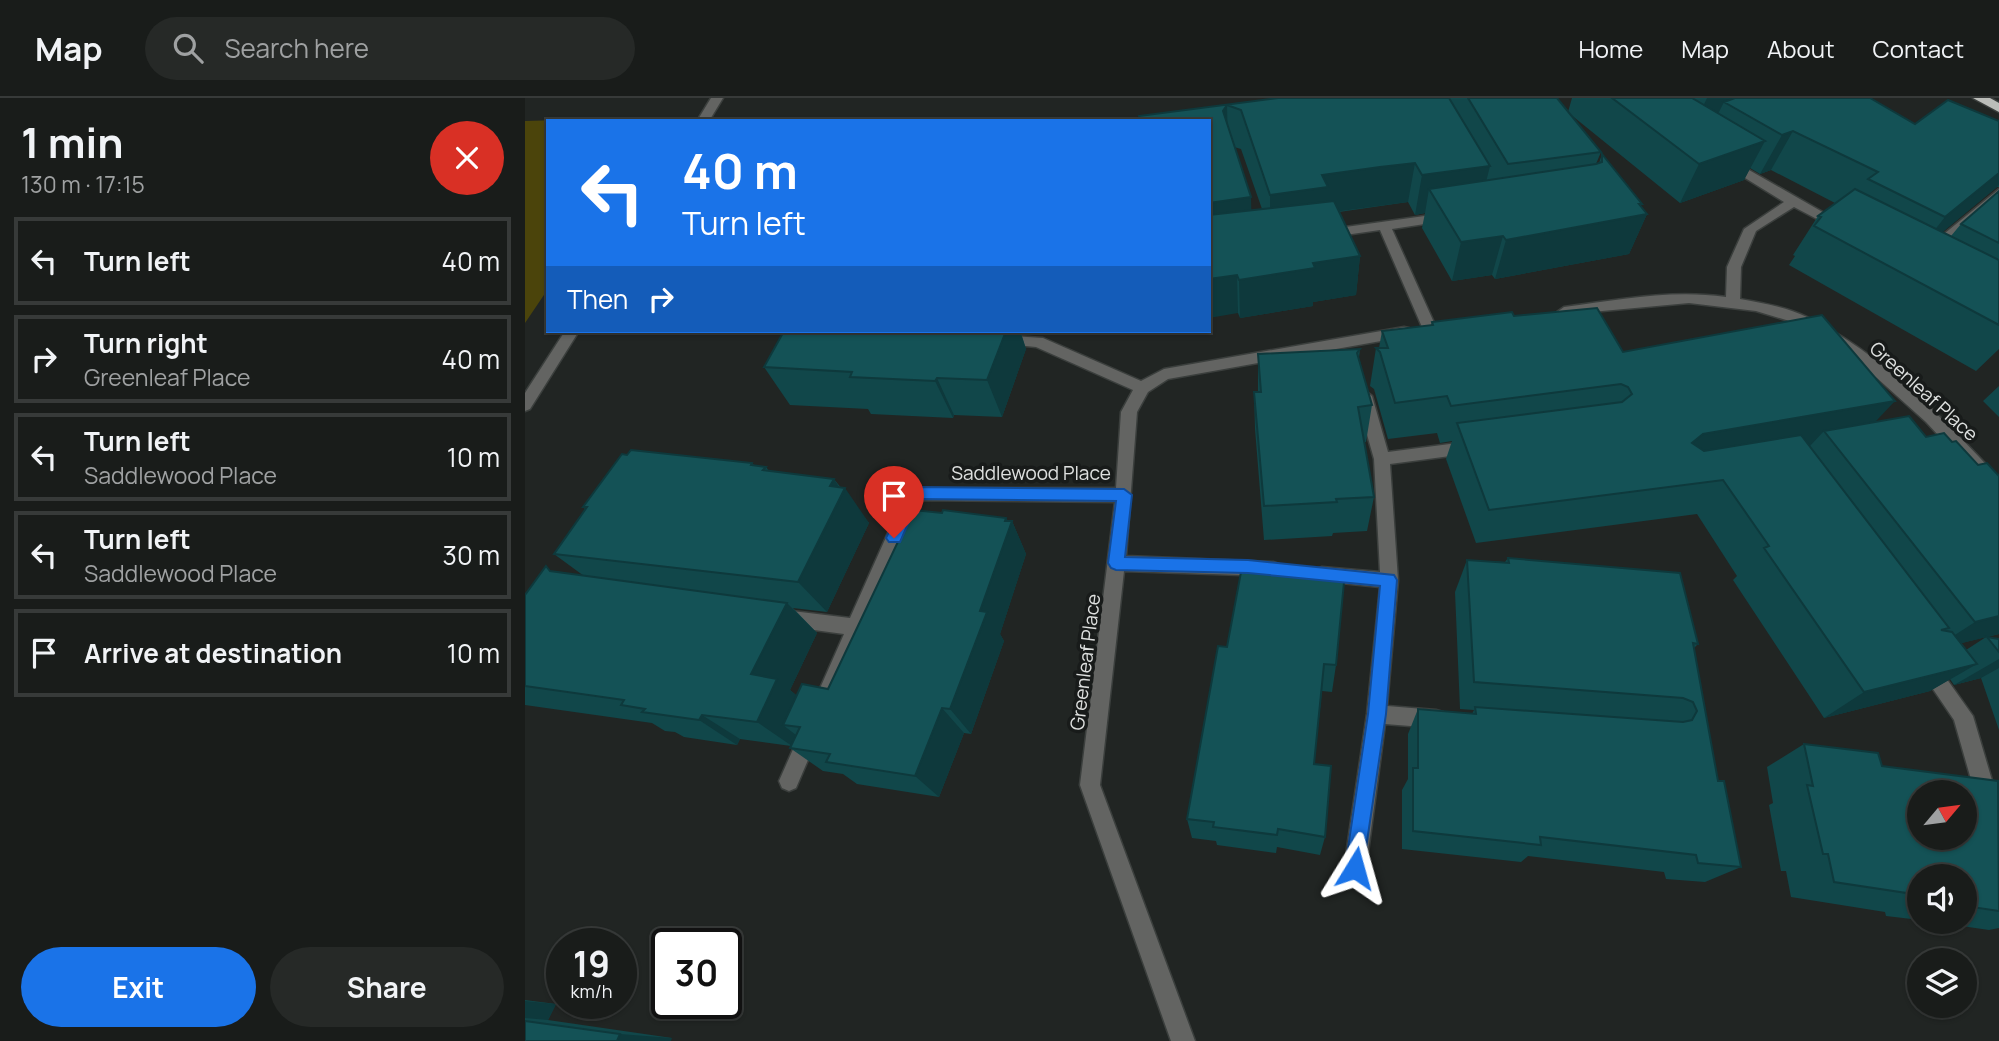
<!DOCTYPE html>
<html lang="en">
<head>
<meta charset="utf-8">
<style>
  body { margin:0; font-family:Manrope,sans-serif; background:#262927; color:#f1f3f6; height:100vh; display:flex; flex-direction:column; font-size:26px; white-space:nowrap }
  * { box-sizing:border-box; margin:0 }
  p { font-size:23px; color:#9fa1a2 }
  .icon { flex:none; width:38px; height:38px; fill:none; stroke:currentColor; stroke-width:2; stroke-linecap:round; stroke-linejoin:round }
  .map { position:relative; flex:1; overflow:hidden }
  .side { display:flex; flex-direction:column; background:#191c1a; width:525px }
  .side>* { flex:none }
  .hud { position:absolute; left:21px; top:21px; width:665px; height:214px; border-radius:0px; box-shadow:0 2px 5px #0004,0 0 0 2px #373a39; background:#1a73e8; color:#fff; overflow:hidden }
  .needle { width:46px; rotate:61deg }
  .buttons { position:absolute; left:1382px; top:682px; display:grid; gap:14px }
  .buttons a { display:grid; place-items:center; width:70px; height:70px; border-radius:50%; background:#191c1a; box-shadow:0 2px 5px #0004,0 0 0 2px #373a39; font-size:35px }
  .speed { position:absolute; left:21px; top:830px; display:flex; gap:14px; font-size:35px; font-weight:700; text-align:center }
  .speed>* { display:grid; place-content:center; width:91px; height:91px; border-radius:50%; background:#191c1a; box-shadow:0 2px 5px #0004,0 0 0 2px #373a39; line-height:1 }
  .speed small { font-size:18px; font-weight:400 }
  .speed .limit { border:4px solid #111; border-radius:10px; background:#fff; color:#111 }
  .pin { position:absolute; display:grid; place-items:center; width:60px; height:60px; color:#fff; margin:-72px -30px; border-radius:50% 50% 50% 0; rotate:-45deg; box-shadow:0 0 7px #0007 }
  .pin .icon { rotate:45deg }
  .me { position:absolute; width:77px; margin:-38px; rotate:8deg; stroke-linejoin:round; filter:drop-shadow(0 0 5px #0008) }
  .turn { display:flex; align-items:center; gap:24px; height:147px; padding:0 21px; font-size:32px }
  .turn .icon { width:91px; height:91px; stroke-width:2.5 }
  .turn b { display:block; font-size:49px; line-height:60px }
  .then { display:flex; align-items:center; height:66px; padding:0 21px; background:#0003; gap:14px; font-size:26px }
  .round { display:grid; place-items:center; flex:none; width:74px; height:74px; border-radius:37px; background:#262927 }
  .overview { display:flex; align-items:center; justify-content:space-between; height:119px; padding:0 21px }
  h1 { font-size:42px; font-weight:700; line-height:52px }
  .primary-button { display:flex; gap:14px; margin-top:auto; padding:14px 21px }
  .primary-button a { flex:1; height:80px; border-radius:42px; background:#1a73e8; color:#fff; font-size:28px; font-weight:700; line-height:80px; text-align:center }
  .primary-button a+a { background:#262927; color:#f1f3f6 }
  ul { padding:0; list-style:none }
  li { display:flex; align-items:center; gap:21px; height:88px; margin:0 14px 10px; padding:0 7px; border:4px solid #373a39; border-radius:0px }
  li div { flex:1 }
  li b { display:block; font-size:26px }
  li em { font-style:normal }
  header { display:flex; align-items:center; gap:42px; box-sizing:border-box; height:98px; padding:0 35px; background:#191c1a; border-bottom:2px solid #373a39 }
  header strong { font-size:33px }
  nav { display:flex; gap:38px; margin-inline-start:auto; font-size:24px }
  .search { width:490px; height:63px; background:#262927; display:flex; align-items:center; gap:18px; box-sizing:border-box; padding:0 24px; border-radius:38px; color:#9fa1a2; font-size:26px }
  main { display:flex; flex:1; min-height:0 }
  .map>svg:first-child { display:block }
</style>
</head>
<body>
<header>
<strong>Map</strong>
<div class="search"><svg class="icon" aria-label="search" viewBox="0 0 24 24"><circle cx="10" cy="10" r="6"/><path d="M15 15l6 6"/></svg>Search here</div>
<nav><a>Home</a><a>Map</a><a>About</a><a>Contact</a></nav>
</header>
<main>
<section class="side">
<div class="overview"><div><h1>1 min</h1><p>130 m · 17:15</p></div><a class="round" style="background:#d93025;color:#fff"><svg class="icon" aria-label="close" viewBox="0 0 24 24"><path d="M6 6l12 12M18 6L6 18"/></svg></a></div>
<ul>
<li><svg class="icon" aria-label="left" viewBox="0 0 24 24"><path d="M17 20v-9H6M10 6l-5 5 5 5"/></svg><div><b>Turn left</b></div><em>40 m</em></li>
<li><svg class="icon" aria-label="right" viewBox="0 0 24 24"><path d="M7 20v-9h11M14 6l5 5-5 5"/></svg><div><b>Turn right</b><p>Greenleaf Place</p></div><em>40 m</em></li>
<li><svg class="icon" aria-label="left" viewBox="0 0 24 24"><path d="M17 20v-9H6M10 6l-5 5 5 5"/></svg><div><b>Turn left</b><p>Saddlewood Place</p></div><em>10 m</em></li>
<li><svg class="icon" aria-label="left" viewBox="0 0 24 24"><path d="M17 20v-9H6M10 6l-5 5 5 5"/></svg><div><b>Turn left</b><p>Saddlewood Place</p></div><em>30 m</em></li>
<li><svg class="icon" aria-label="arrive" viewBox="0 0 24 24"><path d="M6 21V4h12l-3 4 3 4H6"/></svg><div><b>Arrive at destination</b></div><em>10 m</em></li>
</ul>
<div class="primary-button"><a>Exit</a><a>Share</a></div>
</section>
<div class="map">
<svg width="1474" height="943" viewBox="0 0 1474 943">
  <rect width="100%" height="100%" fill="#212523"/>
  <path fill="#4b440b" d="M140,19L137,23H23V191L0,225V23Z"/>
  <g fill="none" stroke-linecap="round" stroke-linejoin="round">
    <g stroke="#3b3f3d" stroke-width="3">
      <path id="minor" d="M186,0H198L184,23H172Z
        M1203,60L1322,128L1321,131H1311L1269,109L1231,133L1216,169L1215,201C1237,205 1261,209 1282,219C1358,256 1417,320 1474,380V398L1468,396L1401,324L1352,280L1299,241L1271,225L1231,213L1164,205L1034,217L1032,214L1039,209C1093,202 1146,191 1201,199L1202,169L1219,131L1259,104L1199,67L1197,64Z
        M1474,91V101L1413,155H1403V149Z
        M921,115L927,119L926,122L867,131L911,229L904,234L897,229L855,132L799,140L792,136L799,132Z
        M879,229L884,230V238L643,281L623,294L612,314L601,458L748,464L754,466L757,471L754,476L748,478L599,473L575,687L670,943H646L555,687L590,404L394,402L271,690L264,693L257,690L254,683L319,536L259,528L253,526L250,520L253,514L259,512L325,520L383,390H591L596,314L608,292L511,249L469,245L467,241L469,237L518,240L616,283L639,271Z
        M40,233H54L5,311L0,313V295Z
        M839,292L847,298L863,354L948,343L956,349L948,355L865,366L873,482L862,608L911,612L918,614L921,621L918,628L911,630L860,626L841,770L838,778L830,781L822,778L819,770L842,616L855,489L797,483L791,481L788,476L791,471L797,469L855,474L849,361L831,298Z
        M1402,560L1409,563L1448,618L1474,706V752L1467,748L1463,741L1429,622L1393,569L1395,563Z"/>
    </g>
    <g stroke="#3b3f3d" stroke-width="3">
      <path id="highway" d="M1448,0H1465L1474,5V14Z"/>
    </g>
    <use href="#minor" fill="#636462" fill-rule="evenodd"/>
    <use href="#highway" fill="#bbbdb9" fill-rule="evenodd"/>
  </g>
  <path fill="#11474a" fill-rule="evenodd" d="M753,0H1032L1043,14L1047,0H1345L1390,26L1474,23V89H1472L1417,134L1426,138L1436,126L1474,93V251L1451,273L1264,167L1270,158L1268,157L1293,118L1310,105L1246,72L1235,76L1225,70L1219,82L1155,105L1045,16L1076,54L1071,66L1074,65L1077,56L1122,116L1104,156L970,181L967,177L927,183L897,130L900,115L890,117L883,104L814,114L835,158L831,197L788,204V208L715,220L713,215L684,23H615L614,18ZM709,49L716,51L737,111L726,113Z
    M989,218L1098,254L1401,339L1427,344L1453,367L1474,378V536L1462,539L1474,541V632L1456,580L1429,587L1425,581L1405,593L1299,620L1208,482L1212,478L1172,416L951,445L921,361L927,343L915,345L912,335L863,341L849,291L845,288L851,250H854L857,233L906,227L907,224ZM1461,539L1441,552L1436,545Z
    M259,233H507L506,236L496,235L501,251L477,319L429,317L428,320L346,316L343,311L265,307L239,269Z
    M835,251L834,260L847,307L841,344H839L849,399L842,433L808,435L807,438L739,442L730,331L729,294H733V256Z
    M1474,288V319L1458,303Z
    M227,365L229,367L241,369L244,373L309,381L344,425L302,514L268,510L292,535L265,592L271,597L303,591L417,415L481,420L483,423H487L501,456L475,536L479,543L446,636L439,635L414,699L332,686L318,676L298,673L265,650L266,648L215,641L212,647L159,639L150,634L140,633L127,625L0,607V497L29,474L59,478L29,456L60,411L58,409Z
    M983,460L1173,546L1169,550L1193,683L1216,769L1180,784L1141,781L1139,774L1003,758L996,764L877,751V692L883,681V636L893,611L947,616L949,612L935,611L930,494L942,462L980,464Z
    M725,475L811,567L807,594L797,593L789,666L800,739L795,757L752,749L751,755L692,747L691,743L667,740L662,721L702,549Z
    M1279,646L1357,668L1474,685V830L1464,832L1409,824H1440V779H1395V822L1361,818L1360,814L1266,799L1261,773H1256L1244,707L1248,705L1242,669Z
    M0,902L31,906L23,922L147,940L0,943Z"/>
  <path fill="#0e393c" d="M1182,0H1251L1199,4L1188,26L1166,34Z
    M702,7L703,47L698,13Z
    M1268,33L1246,72L1235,76L1257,37Z
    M1240,43L1219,82L1155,105L1174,66Z
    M890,65L883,104L801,115L745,136V97L797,77Z
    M965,68L955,108L904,91L900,115L890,117L897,77Z
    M1474,75V87L1472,89L1389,158L1420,119Z
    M726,99L727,139L684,144V105Z
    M1117,106L1111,118L1122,116L1104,156L970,181L981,142Z
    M978,138L967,177L927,183L936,144Z
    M835,158L831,197L788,204V208L715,220L714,182L788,165Z
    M712,177L713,215L684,220V181Z
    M481,233H495L501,251L477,319L462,282Z
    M412,280L429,317L428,320L410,283Z
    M1370,303L1336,339L1299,333L1285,348L1154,371L1167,345L1178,336Z
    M309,381L318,395L320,390L344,425L302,514L273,484L305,388Z
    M481,420L485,428L487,423L501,456L475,536L479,543L446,636L425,611L455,513Z
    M262,505L292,535L265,592L284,608L258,627L271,637L267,648L232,624L226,576Z
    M1474,518V536L1405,553L1450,524Z
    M1474,561V570L1456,580L1429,587Z
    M1452,566L1405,593L1299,620L1339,594Z
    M417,610L439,635L414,699L390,678Z
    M177,617L215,641L212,647L174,622Z
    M0,903L31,906L23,922L0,920Z
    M95,936L147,940L146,943H92Z"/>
  <path fill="#145256" stroke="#0e393c" stroke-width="2" fill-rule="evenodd" d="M753,0H924L965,68L897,77L890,65L855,69L797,77L803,89L745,97L716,12L702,7L698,13L726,99L684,105V23H616L614,18Z
    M943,0H1032L1076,54L983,66Z
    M1087,0H1167L1240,43L1174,66Z
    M1210,0H1345L1390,26L1423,2L1474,23V75L1420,119L1343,81L1353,74L1268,33L1257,37L1199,4Z
    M1077,56L1117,106H1114L1122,116L981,142L978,138L936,144L904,91L1071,66L1077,64Z
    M1330,91L1474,162V227L1289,128L1296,119L1293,118Z
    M1474,93V145L1436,126Z
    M809,103L835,158L788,165L790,170L714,182L712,177L684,181V117Z
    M1072,210L1098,254L1297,217L1370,303L1178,336L1167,345L1179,353L1276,337L1424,530L1416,532L1427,534L1452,566L1339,594L1239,450L1244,448L1198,382L964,412L932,325L1097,304L1107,296L1103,289L1096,286L926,308L922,298L870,305L855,254L851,250H863L857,233L908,227L907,224L987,214L989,218Z
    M259,233H481L462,282L412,280L410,283L325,279L327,274L239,269Z
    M835,251L832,255L847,307L833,309L849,399L811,401L812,404L739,408L729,294H736L733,256Z
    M1384,318L1401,339L1419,335L1427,344L1431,343L1453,367L1462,365L1474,378V518L1450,524L1299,333Z
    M106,352L227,365L226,367L241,369L238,372L309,381L305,388L320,390L273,484L29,456L62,409H58L97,356L102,357Z
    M388,412L417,415L418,412L481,420L480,423H487L455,513L462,514L425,611L417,610L390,678L301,664L305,656L265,650L275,629L258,627L277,586L303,591Z
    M983,460L1155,475L1173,546L1168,545L1193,683H1199L1216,769L1173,765L1171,757L1015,739L1016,747L888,733V670H893V611L951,616L950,609L1158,624L1167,622L1172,613L1168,604L1158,600L949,584L942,462L984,465Z
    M727,464L820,474L811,567L799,566L789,666L806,668L800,739L753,731L752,737L688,729L689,724L662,721L693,548L702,549L716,474L725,475Z
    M21,468L25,473L262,505L226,576L252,581L232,624L177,617L174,622L117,614L120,611L96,607L99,602L0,588V497Z
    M1462,539L1474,541V554Z
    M1279,646L1353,655L1357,668L1473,683L1474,813L1440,808V779H1395V797L1309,784L1303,756H1298L1282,687L1288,688ZM1395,695H1440V740H1395Z
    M0,923L95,936L92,943H0Z"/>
  <path fill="#1a73e8" stroke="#114b97" stroke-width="2" d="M389,389L599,391L607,397L600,459L723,462L869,477L872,482L861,616L837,777L830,780L823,777L820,770L843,616L855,488L723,475L591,472L586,470L583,465L591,403L394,401L375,444H364L361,440L384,391Z"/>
  <g text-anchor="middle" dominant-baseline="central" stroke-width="7" stroke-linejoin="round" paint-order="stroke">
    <g font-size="19" fill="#dee0df" stroke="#181b1a">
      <text transform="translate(1399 293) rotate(42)">Greenleaf Place</text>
      <text x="506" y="375">Saddlewood Place</text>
      <text transform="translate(560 564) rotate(-83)">Greenleaf Place</text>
    </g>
  </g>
</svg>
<div class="buttons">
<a><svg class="needle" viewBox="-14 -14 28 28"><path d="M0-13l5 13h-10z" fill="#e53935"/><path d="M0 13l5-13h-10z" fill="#9fa1a2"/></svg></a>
<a><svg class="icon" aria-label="sound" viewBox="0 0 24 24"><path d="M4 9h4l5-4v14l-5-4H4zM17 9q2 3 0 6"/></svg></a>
<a><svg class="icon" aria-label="layers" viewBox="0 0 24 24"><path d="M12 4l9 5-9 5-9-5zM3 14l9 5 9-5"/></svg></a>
</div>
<div class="speed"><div>19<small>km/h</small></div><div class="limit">30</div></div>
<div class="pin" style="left:369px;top:440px;background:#d93025"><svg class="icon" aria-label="arrive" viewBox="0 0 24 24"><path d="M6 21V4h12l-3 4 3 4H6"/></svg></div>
<svg class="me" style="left:830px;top:770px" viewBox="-20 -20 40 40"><path d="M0-17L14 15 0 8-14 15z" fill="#1a73e8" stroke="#fff" stroke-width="4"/></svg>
<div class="hud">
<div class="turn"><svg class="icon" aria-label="left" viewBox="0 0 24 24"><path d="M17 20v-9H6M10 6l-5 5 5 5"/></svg><div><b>40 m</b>Turn left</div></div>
<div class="then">Then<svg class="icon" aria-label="right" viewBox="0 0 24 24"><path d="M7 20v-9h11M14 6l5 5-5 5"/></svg></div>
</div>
</div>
</main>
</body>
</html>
